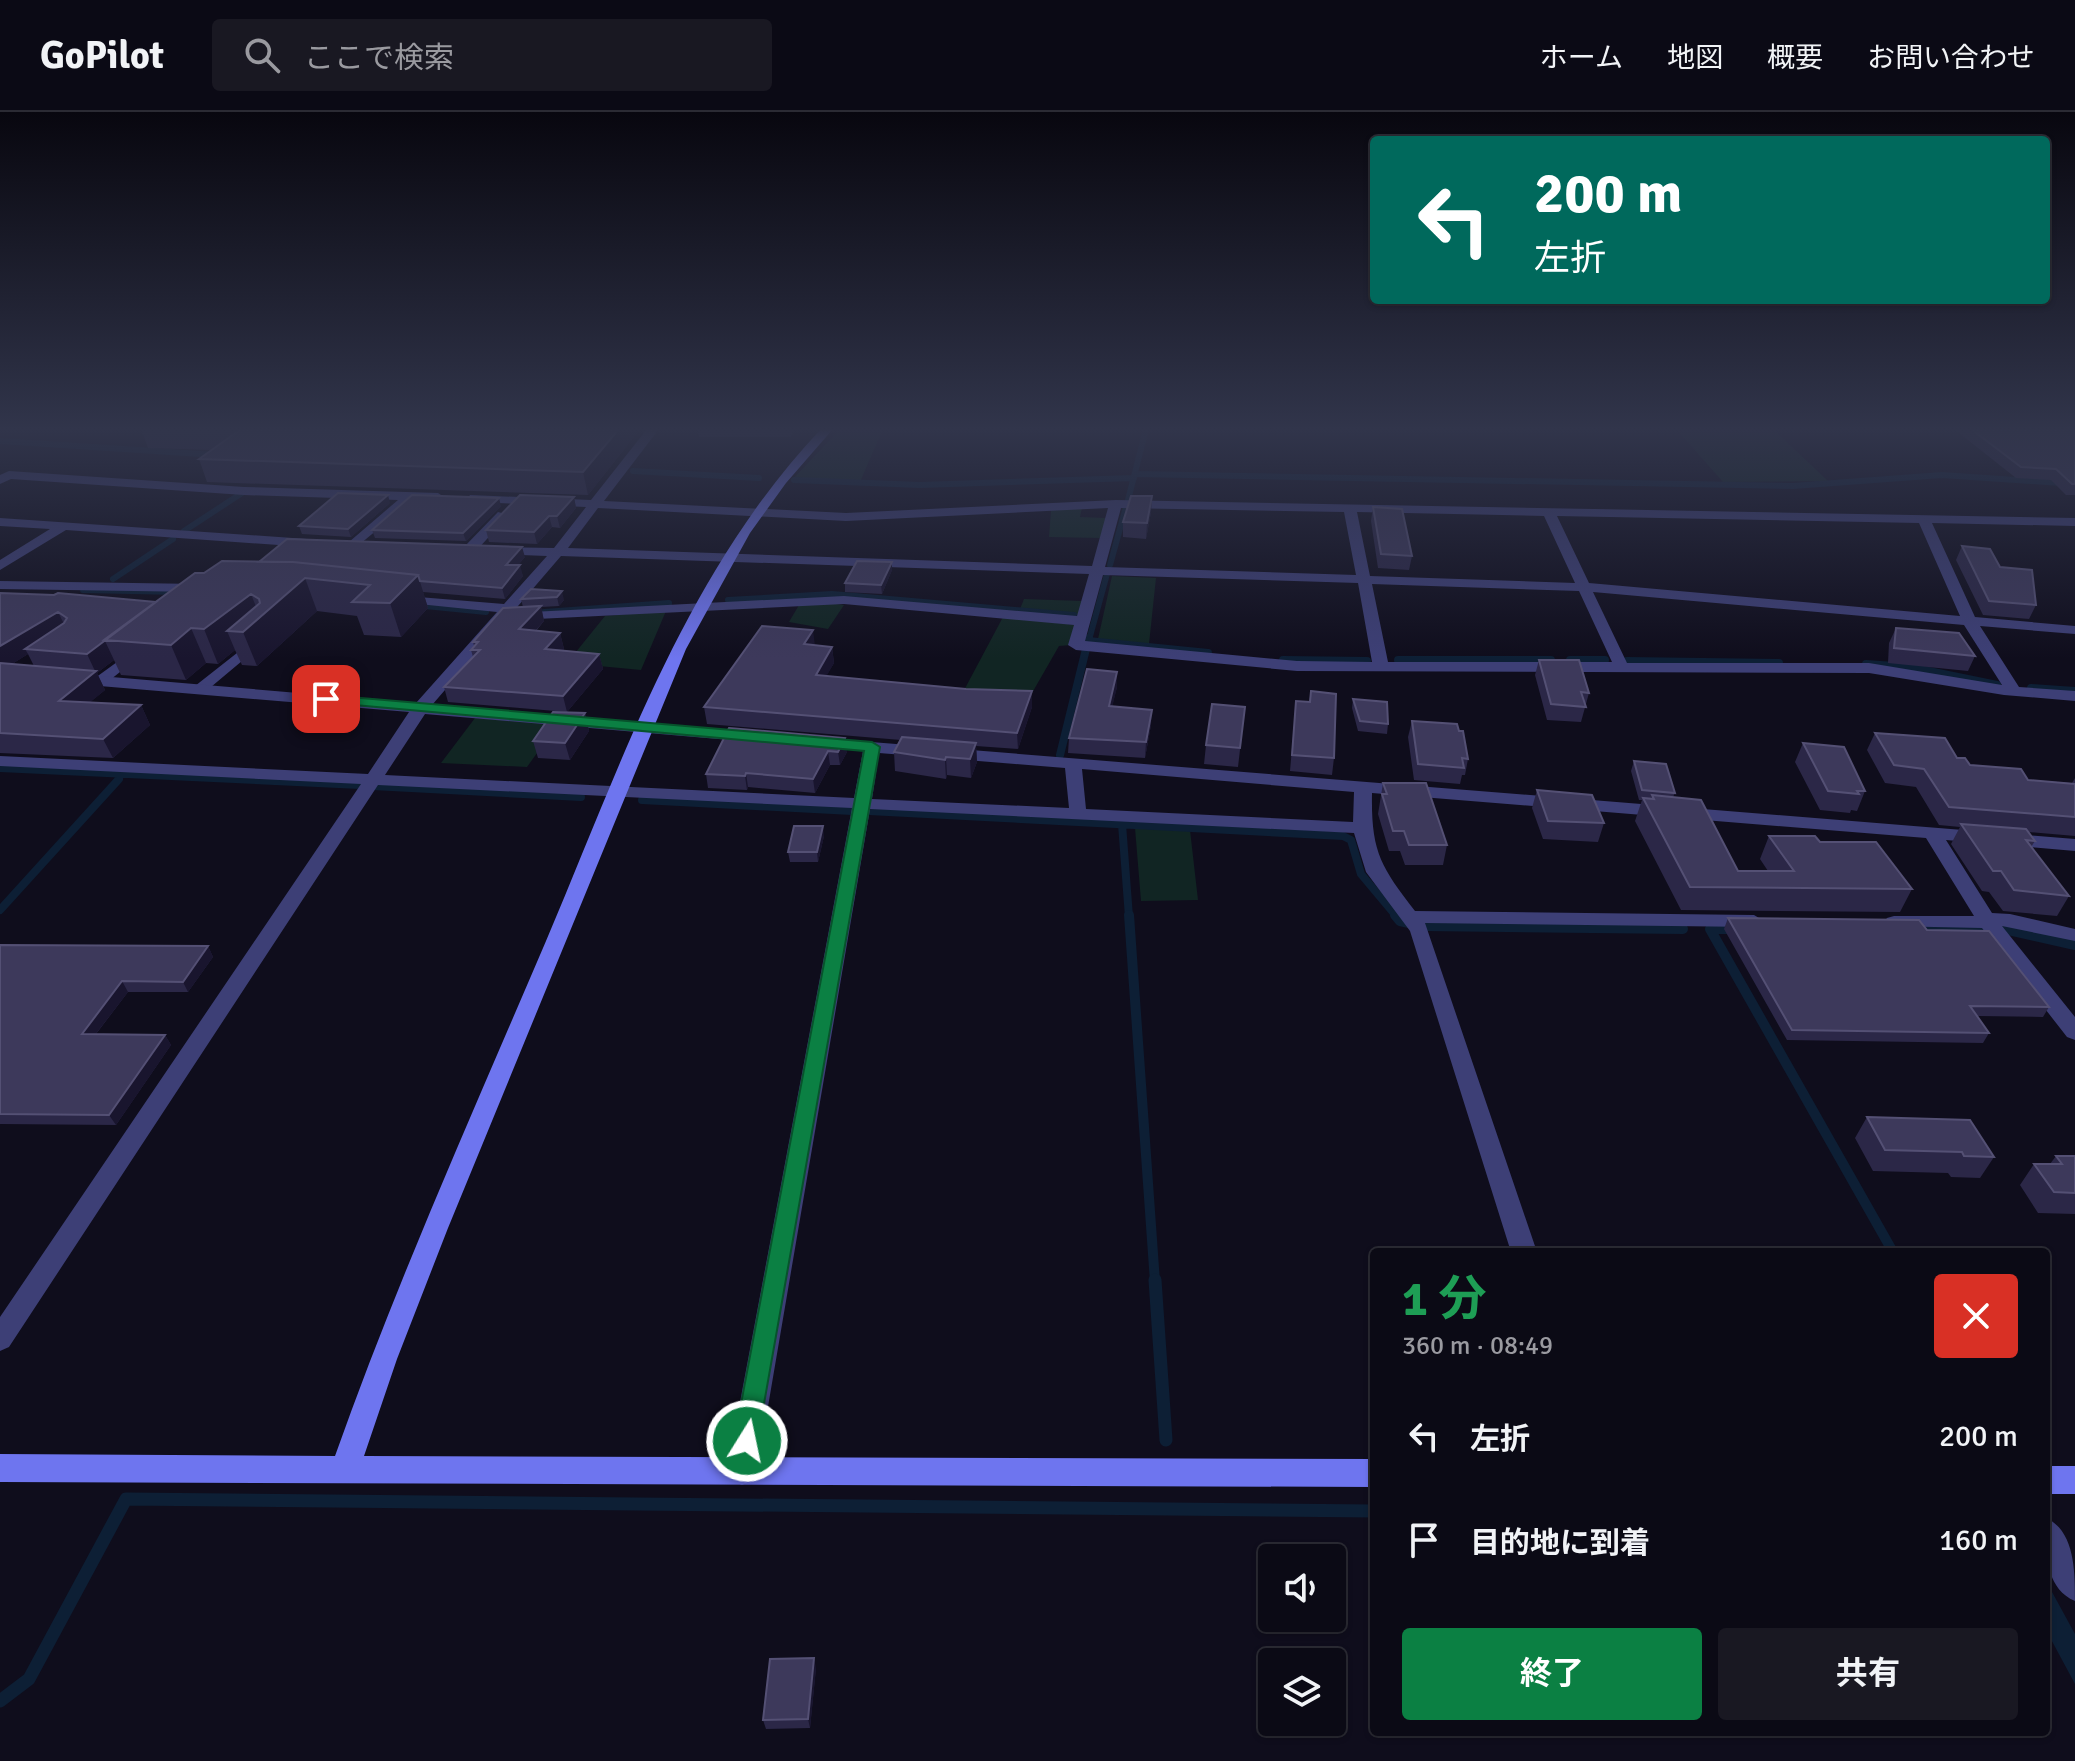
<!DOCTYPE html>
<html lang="ja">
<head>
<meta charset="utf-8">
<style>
  body { margin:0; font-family:Signika,"Noto Sans JP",sans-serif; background:#191822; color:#f1f3f6; height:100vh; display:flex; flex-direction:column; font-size:30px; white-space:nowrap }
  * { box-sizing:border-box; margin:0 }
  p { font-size:26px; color:#9a9aa0 }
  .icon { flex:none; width:44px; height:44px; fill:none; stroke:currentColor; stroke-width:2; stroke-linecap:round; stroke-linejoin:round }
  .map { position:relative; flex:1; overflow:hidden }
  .panel { position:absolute; left:1370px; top:1136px; width:680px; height:488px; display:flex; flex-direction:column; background:#0b0a15; border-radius:8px; box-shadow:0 2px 6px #0004,0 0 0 2px #2b2b34 }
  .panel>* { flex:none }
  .hud { position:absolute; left:1370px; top:24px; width:680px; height:168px; border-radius:8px; box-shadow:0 2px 6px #0004,0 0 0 2px #2b2b34; background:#00695c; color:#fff; overflow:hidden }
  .controls { position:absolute; left:1258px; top:1432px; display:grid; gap:16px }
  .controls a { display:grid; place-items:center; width:88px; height:88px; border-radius:8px; background:#0b0a15; box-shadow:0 2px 6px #0004,0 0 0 2px #2b2b34; font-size:40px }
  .pin { position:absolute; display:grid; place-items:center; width:68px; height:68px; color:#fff; margin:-34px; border-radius:16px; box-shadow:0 4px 12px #0006 }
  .me { position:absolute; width:88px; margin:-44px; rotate:10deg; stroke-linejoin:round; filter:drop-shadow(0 0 6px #0008) }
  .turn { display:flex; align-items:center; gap:28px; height:168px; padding:0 32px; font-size:36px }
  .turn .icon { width:104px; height:104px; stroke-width:2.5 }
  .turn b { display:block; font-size:56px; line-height:68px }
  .round { display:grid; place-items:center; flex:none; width:84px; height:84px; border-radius:8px; background:#191822 }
  .overview { display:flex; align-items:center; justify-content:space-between; height:136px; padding:0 32px }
  h1 { font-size:48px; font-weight:700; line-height:60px; color:#1e9e55 }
  .action { display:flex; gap:16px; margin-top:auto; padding:16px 32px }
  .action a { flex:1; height:92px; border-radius:8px; background:#0b8043; color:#fff; font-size:32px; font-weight:700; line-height:92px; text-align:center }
  .action a+a { background:#191822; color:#f1f3f6 }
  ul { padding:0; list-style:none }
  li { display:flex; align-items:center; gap:24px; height:104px; padding:0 32px }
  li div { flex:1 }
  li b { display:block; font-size:30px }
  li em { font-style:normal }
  header { display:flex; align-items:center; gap:48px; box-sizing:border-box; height:112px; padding:0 40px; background:#0b0a15; border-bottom:2px solid #2b2b34 }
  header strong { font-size:38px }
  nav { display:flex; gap:44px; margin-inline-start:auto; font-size:28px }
  .search { width:560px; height:72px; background:#191822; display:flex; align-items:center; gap:20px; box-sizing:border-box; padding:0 28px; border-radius:8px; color:#9a9aa0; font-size:30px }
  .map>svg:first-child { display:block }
</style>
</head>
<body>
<header>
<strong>GoPilot</strong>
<div class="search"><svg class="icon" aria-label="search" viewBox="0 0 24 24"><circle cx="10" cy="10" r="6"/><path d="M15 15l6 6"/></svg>ここで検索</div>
<nav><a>ホーム</a><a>地図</a><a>概要</a><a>お問い合わせ</a></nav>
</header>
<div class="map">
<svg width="2075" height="1649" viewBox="0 0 2075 1649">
  <rect width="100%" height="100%" fill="#0f0d1c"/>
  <path fill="#112523" d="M840,317H883L860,370L793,367Z
    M1676,317H1773L1828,369L1723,370Z
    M1082,396L1080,405L1107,406L1100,426L1049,425L1051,398Z
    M1112,464L1156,466L1149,532L1098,527Z
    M1024,487L1083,489L1079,503L1020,497Z
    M828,491L844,493L828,517L789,510L799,493Z
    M666,499L641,558L567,551L605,504Z
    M1003,505L1076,513L1071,533L1059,534L1028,588L962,582Z
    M475,606L558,612L527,655L441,651Z
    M1135,716L1190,718L1198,788L1141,789Z"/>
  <path fill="#0d1f35" d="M2046,1469L2075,1522V1572L2046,1518Z"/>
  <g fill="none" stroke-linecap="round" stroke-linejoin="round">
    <path stroke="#0d1f35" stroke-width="6" d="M0,329L216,343
      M633,359L759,366
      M1135,362L1793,374L1942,363L2075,372
      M794,368L920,373L1134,366
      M1128,388L1146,317
      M184,419L242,381
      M1110,453L1126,395
      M113,467L173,427
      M83,478L181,480
      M728,488L832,482L1074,503
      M415,493L486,500
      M544,500L669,491
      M1089,528L1107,462"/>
    <path stroke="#0d1f35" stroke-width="8" d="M1088,529L1208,541
      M1088,530L1089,526
      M1283,548L1367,549
      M1398,548H1551
      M1570,548H1605
      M1627,549L1779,551
      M1866,552L1909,555L1997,573
      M2031,576L2075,579
      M1060,643L1086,537
      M0,656L360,673
      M373,674L581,685
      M642,688L852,699
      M869,699L1343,724L1351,728L1361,762L1397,805
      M1122,712L1129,805
      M0,798L119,667"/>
    <path stroke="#0d1f35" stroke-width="10" d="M1129,803L1155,1170
      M1395,803L1400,809L1409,811
      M1424,814L1683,817
      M1736,817H1710L1893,1140
      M1915,817L1987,816
      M2004,817L2075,833"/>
    <path stroke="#0d1f35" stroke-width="13" d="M1155,1168L1166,1328
      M0,1589L29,1567L126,1387L1374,1399"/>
    <path fill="#3d3f76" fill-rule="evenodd" d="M256,526L263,530L261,533L205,580H195V574Z
      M135,537L140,538V544L105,572H95V566Z"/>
    <path fill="#3d3f76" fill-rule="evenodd" d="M647,317H659L604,389L846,401L1116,388L2075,406V414L1932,411L1975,505L2075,514V522L1980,514L2019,575L2075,579V589L2004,583L1869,561L1297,559L1076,538L1068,533L1074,513L844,492L516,508L509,504L432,593L753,620L761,625L753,630L425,602L385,663L854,686L863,639L815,635L813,631L821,626L2075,727V739L1946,728L1992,801L2010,802L2075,817V829L2002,814L2075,905V928L2067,925L1982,816L1887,814L1884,810L1887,806L1894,804H1974L1926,726L1372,681C1371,739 1380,754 1415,799L1754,803L1764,809L1754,815L1425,811L1537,1140H1511L1410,819L1366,760L1354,721L870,697L757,1359L752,1369L742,1373L732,1369L727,1359L852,696L378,673L9,1235L0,1239V1205L361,672L0,654V644L368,662L409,600L76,572L68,567L76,562L416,591L497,500L399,490L394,489V483L504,492L547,444L499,442L494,441V435L554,436L586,395L474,390L468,386L470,383L591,388ZM598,396L846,409L1108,396L1092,454L568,436ZM1121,396L1344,400L1356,463L1105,455ZM1357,400L1544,404L1575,471L1370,464ZM1557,404L1919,411L1960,504L1589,471ZM561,444L1089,462L1077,504L844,484L512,501ZM1103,463L1358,471L1372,550L1297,549L1085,529ZM1372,472L1579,479L1612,550H1388ZM1593,480L1964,513L2002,573L1869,551H1627ZM879,641L1065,656L1069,696L872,687ZM1082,657L1354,680L1353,710L1086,697Z
      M9,359L244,375L438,381L444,385L438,389L413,388L354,437L349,436V430L398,388L244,383L11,367L0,372V363Z
      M498,400L509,403L475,440H465V434Z
      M0,406L307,427L314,431L307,435L66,418L0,458V448L50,417L0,414Z
      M0,469L200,472L207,476L200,480L0,477Z
      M2046,1406C2075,1419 2075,1460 2075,1489C2043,1475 2046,1435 2046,1406Z"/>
    <path fill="#6e75ef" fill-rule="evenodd" d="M821,317H833L786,371L750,421L686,537L448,1116L397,1247L364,1344L1374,1347V1375L0,1370V1342L335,1344C397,1169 473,1000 546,829C622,650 685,461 821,317Z
      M2046,1354H2075V1382H2046Z"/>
  </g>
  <path fill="#2b2747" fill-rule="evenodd" d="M141,317H640L588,383L207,370L199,347L212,338L148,336Z
    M698,317H794L791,325H699Z
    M1954,317H2075V383H2066L2051,368L2016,366Z
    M574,385L576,396L560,416L552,415L537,432L489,430L486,418Z
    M390,391L351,425L302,422L299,414Z
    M501,394L466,429L375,426L372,418Z
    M1373,395L1412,444L1409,458L1378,456L1371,409Z
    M1151,400L1146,427L1123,425V410Z
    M1962,434L2000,455L2036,493L2029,507L1983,503L1956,448Z
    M525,445L518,453L523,464L505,487L423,480L428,496L401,525L364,523L357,504L317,499L257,554L242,553L235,538L218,552L206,551L186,568L121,563L114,548L97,561L105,578L90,590L141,593L150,613L113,646L0,641V481L156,490L204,461L259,450ZM28,542L34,554L12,552Z
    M892,450V458L882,482L845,480V471Z
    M531,477L564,488L559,494L541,495L544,509L536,519L560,521L564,537L562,539L599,542L603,557L567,600L448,590L444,575L473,545L471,538L474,534L473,530L523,495L521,487Z
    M1896,516L1975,544L1968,559L1888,551L1889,531Z
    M815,533L832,535L834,551L826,564L966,577L1032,579V595L1018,637L976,634L977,650L971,666L947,663L946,667L895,659L894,640L901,628L707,612L704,595Z
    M1539,548L1589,581L1581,610L1547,608L1535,563Z
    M1117,560V575L1112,594L1151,613L1145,646L1068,641L1069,626Z
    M1311,579L1334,646L1332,663L1290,659L1296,589L1309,590Z
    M1353,587L1388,612L1387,622L1358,619L1352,596Z
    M1245,595L1238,655L1204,652L1206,633Z
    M585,601L589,619L570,648L538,646L533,629Z
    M1412,609L1459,619L1468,647L1465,663H1462L1460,672L1414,668L1408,625Z
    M729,616L847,640L840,653H830L815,681L748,675L747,678L708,676L706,662Z
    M1875,621L1957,646L1970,653L2028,668L2072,671L2075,666V724L2028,720L2035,729L2031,735L2069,784L2057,804L2003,799L1989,780L1982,779L1951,732L1960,715L1939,713L1916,675L1885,671L1867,638Z
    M1803,631L1865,679L1857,699L1851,698L1850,701L1820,698L1795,650Z
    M1634,649L1675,681L1673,685L1738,759H1768L1760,747L1769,724L1820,730L1912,777L1900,800L1681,798L1635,709L1642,688H1639L1631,659Z
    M1383,671L1447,733L1443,753H1405L1400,739H1389L1378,702Z
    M1537,678L1604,711L1598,730L1543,727L1532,696Z
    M824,724L818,750H790L788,740Z
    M1728,806L1927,818L2049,895L2043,905L1978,904L1989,921L1983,931L1787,928L1724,817Z
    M0,833L208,834L213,845L188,880H128L96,922L165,923L171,933L116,1013L0,1012Z
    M1867,1005L1994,1045L1980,1066L1951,1065L1948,1061L1873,1059L1855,1026Z
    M2056,1044H2075V1102L2038,1101L2020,1073L2034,1052H2050Z
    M816,1556L810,1616L766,1617L763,1608Z"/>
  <path fill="#19152e" d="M619,317H640L588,383L583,360Z
    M388,383L390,391L351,425L348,417Z
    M1152,384L1151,400L1146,427L1147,411Z
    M574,385L576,396L560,416L557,404Z
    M499,386L501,394L466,429L463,421Z
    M549,404L552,415L537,432L534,420Z
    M522,435L525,445L509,463L506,453Z
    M892,450V458L882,482L881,473Z
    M520,453L523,464L505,487L502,476Z
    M418,463L428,496L401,525L390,491Z
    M305,466L317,499L257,554L243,520L227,519L235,538L218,552L204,517L251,482L260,505Z
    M562,479L564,488L559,494L557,485Z
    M541,494L544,509L523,532L519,517Z
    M58,500L67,518L25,537L28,542L9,554L0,555V534Z
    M191,516L206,551L186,568L171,533Z
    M813,518L815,534L804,532Z
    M560,521L564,537L549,553L545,537Z
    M105,529L114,548L97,561L105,578L69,608L59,589L95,559L87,542Z
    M832,535L834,551L818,579L816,563Z
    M599,542L603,557L567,600L563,584Z
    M1117,560V575L1109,609V594Z
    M1032,579V595L1018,637L1017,621Z
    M141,593L150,613L113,646L103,627Z
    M1152,598L1151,613L1145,646L1146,630Z
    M585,601L589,619L570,648L565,631Z
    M845,626L847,640L840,653L838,640Z
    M976,631L977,650L971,666L970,647Z
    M828,639L830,653L815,681L813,667Z
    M946,645L947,663L946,667L945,648Z
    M746,661L748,675L747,678L745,664Z
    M823,714L824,724L818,750L817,740Z
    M208,834L213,845L188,880L183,870Z
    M122,869L128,880L88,932L82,922Z
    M165,923L171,933L116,1013L109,1003Z
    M814,1546L816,1556L810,1616L808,1607Z"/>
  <path fill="#3d395b" stroke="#545074" stroke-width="2" d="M218,317H619L583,360L199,347L241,317Z
    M1971,317H2075V372H2072L2056,357L2021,355Z
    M338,381L388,383L348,417L299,414Z
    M412,383L499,386L463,421L372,418Z
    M520,383L574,385L557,404H549L534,420L486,418Z
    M1131,384H1152L1147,411L1123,410Z
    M1373,395L1402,397L1412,444L1381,442Z
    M287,427L522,435L506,453H520L502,476L420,469L418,463L293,450H259Z
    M1962,434L1990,437L2000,455L2032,458L2036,493L1989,489Z
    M222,449L293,450L418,463L390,491L352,490L370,473L305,466L243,520L227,519L260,491L259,487L251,482L204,517L191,516L171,533L104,528L195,461H204Z
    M857,449L892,450L881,473L845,471Z
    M531,477L562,479L557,485L521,487Z
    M0,481L54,483L58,481L156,490L87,542L25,537L64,511L67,506L58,500L0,534Z
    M541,494L519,517L560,521L545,537L599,542L563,584L444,575L480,538H471L478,530H473L503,496Z
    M762,514L813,518L804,532L832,535L816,563L966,577L1032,579L1017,621L704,595Z
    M1896,516L1959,521L1975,544L1894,536Z
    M1539,548H1579L1589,581L1581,580L1586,595L1551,592Z
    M0,551L96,559L59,589L141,593L103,627L0,621Z
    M1087,557L1117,560L1109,594L1152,598L1146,630L1069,626Z
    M1311,579L1336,582L1334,646L1292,643L1296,589L1310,590Z
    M1353,587L1387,590L1388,612L1360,609Z
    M1212,592L1245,595L1240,636L1206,633Z
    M553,600L585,601L565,631L533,629Z
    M1412,609L1457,612L1459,619H1463L1468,647L1462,646L1464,656L1418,652Z
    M729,616L845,626L838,640L828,639L813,667L746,661L745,664L706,662Z
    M1875,621L1945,626L1957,646H1965L1970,653L2021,657L2028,668L2075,672V705L1949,695L1924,657L1894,653Z
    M902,625L976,631L970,647L946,645L945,648L894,640Z
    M1803,631L1844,635L1865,679H1857L1859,682L1828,679Z
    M1634,649L1666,652L1675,681L1642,678Z
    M1383,671H1426L1447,733H1409L1404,719H1393L1382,682H1387Z
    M1537,678L1592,683L1604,711L1548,709Z
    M1652,683L1701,688L1738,759H1794L1769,724H1815L1820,730H1876L1912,777L1690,775L1643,686L1654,687Z
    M1961,712L2026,717L2035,729L2026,728L2069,784L2014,778L2001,759H1993Z
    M794,714H823L817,740H788Z
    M1728,806L1919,808L1927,818L1989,819L2049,895L1970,894L1989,921L1792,918Z
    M0,833L208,834L183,870L122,869L82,922L165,923L109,1003L0,1002Z
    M1867,1005L1970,1008L1994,1045L1964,1044L1962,1040L1885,1038Z
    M2056,1044H2075V1081L2054,1080L2034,1052H2062Z
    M814,1546L808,1607L763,1608L770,1547Z"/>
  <linearGradient id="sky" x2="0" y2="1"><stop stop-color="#08070f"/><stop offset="0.58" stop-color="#31354b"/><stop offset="1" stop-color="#31354b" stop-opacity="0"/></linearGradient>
  <rect width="2075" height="547" fill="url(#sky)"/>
  <path fill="#0b8043" stroke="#07532c" stroke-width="2" d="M326,583L872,630L880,635L756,1337L747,1341L738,1337L734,1329L864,639L321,590L319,587Z"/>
</svg>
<div class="controls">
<a><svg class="icon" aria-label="sound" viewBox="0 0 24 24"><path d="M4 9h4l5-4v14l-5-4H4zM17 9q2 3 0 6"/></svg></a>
<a><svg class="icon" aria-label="layers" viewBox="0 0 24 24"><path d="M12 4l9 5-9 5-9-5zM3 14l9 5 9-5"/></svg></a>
</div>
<div class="pin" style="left:326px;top:587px;background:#d93025"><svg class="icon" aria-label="arrive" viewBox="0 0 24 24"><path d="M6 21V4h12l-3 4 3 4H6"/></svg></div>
<svg class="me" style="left:747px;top:1329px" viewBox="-20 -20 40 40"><circle r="17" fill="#0b8043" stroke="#fff" stroke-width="3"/><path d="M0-11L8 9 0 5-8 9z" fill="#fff"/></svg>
<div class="hud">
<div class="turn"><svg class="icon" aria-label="left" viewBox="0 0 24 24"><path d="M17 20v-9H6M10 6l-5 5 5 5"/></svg><div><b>200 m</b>左折</div></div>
</div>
<section class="panel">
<div class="overview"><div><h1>1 分</h1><p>360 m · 08:49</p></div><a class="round" style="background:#d93025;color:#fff"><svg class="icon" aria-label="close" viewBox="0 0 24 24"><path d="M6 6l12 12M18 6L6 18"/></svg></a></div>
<ul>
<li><svg class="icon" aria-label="left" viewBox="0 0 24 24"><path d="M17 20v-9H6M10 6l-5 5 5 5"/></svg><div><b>左折</b></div><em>200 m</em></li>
<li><svg class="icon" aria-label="arrive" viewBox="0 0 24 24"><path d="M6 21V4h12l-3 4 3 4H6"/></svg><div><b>目的地に到着</b></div><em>160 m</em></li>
</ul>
<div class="action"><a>終了</a><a>共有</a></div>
</section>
</div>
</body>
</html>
